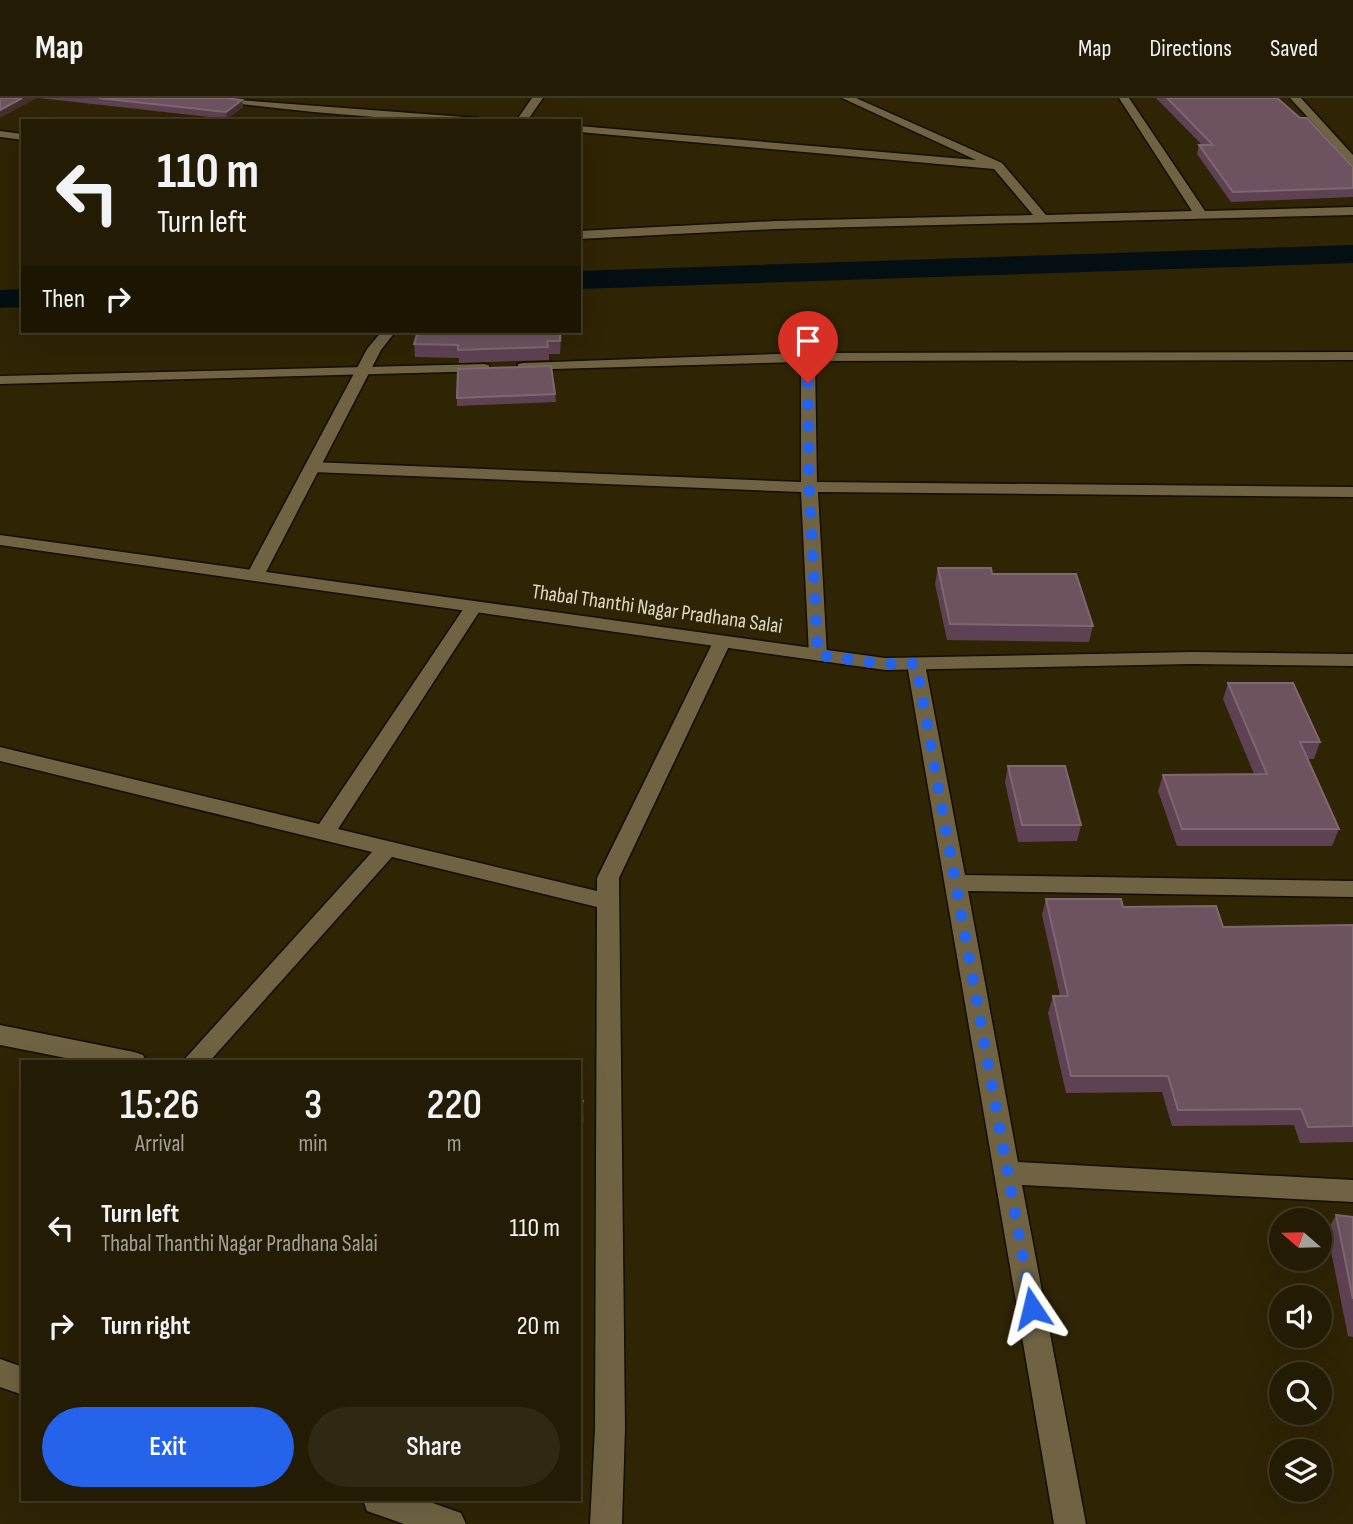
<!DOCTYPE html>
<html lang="en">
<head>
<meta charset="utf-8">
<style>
  body { margin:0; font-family:"Sofia Sans Condensed",sans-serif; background:#2f2812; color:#f1f3f6; height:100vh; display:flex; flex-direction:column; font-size:26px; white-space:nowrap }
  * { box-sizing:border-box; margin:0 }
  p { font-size:23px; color:#a3a19a }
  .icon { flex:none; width:38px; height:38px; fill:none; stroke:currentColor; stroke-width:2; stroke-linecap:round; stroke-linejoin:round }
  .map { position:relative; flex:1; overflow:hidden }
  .sheet { position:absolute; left:21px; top:962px; width:560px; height:441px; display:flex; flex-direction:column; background:#231b03; border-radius:0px; box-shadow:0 7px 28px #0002,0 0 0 2px #403925 }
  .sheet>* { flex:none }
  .top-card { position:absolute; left:21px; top:21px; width:560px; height:214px; border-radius:0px; box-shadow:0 7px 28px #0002,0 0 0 2px #403925; background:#231b03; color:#f1f3f6; overflow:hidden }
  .needle { width:46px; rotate:290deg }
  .controls { position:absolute; left:1269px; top:1110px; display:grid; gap:14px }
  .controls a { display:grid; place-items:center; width:63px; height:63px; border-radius:50%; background:#231b03; box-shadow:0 7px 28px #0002,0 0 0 2px #403925; font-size:35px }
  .pin { position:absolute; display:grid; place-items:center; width:60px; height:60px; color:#fff; margin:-72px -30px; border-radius:50% 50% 50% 0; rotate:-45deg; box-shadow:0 0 7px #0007 }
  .pin .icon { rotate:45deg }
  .me { position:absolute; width:77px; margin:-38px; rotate:350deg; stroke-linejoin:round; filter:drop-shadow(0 0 5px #0008) }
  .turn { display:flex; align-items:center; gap:24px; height:147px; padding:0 21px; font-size:32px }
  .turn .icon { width:91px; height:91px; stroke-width:2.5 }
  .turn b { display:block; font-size:49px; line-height:60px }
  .then { display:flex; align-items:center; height:66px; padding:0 21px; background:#0003; gap:14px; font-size:26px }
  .eta { display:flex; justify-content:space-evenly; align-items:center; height:119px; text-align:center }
  .eta b { font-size:42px; font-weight:600; line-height:49px }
  .button { display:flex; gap:14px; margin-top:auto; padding:14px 21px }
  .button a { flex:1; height:80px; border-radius:42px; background:#2563eb; color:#fff; font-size:28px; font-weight:600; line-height:80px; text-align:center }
  .button a+a { background:#2f2812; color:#f1f3f6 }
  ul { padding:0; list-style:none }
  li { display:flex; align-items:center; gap:21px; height:98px; padding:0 21px }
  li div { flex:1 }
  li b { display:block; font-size:26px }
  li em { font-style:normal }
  header { display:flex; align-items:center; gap:42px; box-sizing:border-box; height:98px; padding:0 35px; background:#231b03; border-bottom:2px solid #403925 }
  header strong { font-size:33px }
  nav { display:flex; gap:38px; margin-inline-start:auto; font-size:24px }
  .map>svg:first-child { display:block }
</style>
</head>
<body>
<header>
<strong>Map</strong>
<nav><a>Map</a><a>Directions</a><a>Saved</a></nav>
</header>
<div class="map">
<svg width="1353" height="1426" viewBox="0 0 1353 1426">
  <rect width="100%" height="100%" fill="#2f2404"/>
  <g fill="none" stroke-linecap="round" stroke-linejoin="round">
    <path fill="#030f12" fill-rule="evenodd" d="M1353,147V165L579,191V173Z
      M23,191V209L0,210V192Z"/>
    <g stroke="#150d00" stroke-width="3">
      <path id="minor" d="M211,0L478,20L483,23C393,23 305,14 216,3Z
        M842,0H856L1002,65L1046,117L1192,113L1119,0H1129L1205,113L1353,109V117L775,131L579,141V133L775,123L1033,117L994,71L579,34V28L976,62Z
        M1290,0H1301L1353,57V68Z
        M0,33L23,36V42L0,39Z
        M1353,254V262L815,263L817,384L1353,389V399L818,394L827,557L818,563L809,557L801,394L312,374L304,369L312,364L801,384V264L518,272V266L523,265L808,255Z
        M484,266L489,267V273L0,286V278Z
        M474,503L483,508L338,731L597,793V780L713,544L722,538L731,544L619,780L625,1330L622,1426H590L595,1330L597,809L392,759L209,964H182L372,754L0,663V649L319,726L468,504Z
        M916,560L925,566L965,777L1353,783V799L968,793L1018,1064L1353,1082V1104L1022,1087L1086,1426H1054L907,566Z
        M0,927L134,954L143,957L146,964H86L0,947Z
        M0,1261L23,1269V1297L0,1289Z
        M363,1402H424L461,1415L466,1426H404L367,1413Z"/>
    </g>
    <g stroke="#150d00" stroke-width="3">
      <path id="tertiary" d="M532,0H543L527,23H516Z
        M382,233H396L381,252L264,478L261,482H249L246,478L367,251Z"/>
    </g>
    <g stroke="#150d00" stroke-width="3">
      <path id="secondary" d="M0,437L885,560L1192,554L1353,556V568L1192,566L885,572L0,447Z"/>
    </g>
    <use href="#minor" fill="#6f6343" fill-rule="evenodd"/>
    <use href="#tertiary" fill="#6f6343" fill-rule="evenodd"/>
    <use href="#secondary" fill="#6f6343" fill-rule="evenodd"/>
  </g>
  <path fill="#5e4253" d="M39,0H226L242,2L243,9L227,21Z
    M1156,0H1277L1353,69V99L1231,104L1197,56L1199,47H1202Z
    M562,233L560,256H549V262L459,265V260L415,259L414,246Z
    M555,296L556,304L457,308V300Z
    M938,470L992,476L1093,528L1089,544L947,542L935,486Z
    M1228,585L1320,644L1314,661H1308L1339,731L1332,748H1177L1158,693L1163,677L1254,676L1223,601Z
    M1008,668L1081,727L1077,743L1018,744L1005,684Z
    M1046,801L1123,809L1223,829L1353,827V1044L1300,1045L1294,1027L1172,1028L1162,994L1066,995L1048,915L1053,898H1060L1042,817Z
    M1336,1117L1353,1119V1239L1348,1238L1327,1133Z"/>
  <path fill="#452f2e" d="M22,0H37L0,20V12Z
    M242,2L243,9L227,21L226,14Z
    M560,233H562L560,256Z
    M583,1003L584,1023L579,1038V1013Z"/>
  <path fill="#6c535f" stroke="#7e6870" stroke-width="2" d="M0,0H22L0,12Z
    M99,0H226L242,2L226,14Z
    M1167,0H1277L1300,20H1307L1353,69V90L1233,94L1199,47H1213Z
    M418,233H560V243H547L548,249L458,252V247L414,246Z
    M551,268L555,296L457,300L458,271Z
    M938,470H991L992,476H1076L1093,528L950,526Z
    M1228,585H1293L1320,644H1300L1339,731H1182L1163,677L1267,676Z
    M1008,668H1065L1081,727H1022Z
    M1046,801H1121L1123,809L1216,808L1223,829L1353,827V1028L1308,1029L1301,1011L1178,1012L1168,978H1071L1053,898H1068Z
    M579,1002L583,1003L579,1013Z
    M1336,1117L1353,1119V1201Z"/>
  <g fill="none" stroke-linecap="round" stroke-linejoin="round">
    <path stroke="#2563eb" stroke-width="12" stroke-dasharray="0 21.6" d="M808,285L809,388L818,557L885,566H916L1032,1210"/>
  </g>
  <g text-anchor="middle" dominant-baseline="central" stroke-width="5" stroke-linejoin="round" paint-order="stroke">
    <g font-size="21" fill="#e0d9c8" stroke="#2f2404">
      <text transform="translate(657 511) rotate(8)">Thabal Thanthi Nagar Pradhana Salai</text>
    </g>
  </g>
</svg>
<div class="controls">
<a><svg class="needle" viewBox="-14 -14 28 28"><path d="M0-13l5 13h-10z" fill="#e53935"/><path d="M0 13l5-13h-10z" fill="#a3a19a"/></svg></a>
<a><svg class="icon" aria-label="sound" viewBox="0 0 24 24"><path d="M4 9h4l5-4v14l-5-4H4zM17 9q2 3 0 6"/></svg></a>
<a><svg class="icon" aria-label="search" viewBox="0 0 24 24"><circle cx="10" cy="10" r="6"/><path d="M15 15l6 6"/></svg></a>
<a><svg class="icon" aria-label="layers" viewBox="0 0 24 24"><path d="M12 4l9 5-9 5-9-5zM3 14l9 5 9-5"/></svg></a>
</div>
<div class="pin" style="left:808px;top:285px;background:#d93025"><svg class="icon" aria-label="arrive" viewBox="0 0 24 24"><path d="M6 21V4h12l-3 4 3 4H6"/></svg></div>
<svg class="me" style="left:1032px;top:1210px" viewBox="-20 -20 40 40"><path d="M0-17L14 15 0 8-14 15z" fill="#2563eb" stroke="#fff" stroke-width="4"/></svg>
<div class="top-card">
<div class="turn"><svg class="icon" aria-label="left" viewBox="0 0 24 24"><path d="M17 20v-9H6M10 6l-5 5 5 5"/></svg><div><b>110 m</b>Turn left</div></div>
<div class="then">Then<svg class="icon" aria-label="right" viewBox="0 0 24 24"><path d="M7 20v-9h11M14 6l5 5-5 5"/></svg></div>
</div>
<section class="sheet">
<div class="eta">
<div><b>15:26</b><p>Arrival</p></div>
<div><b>3</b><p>min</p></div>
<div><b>220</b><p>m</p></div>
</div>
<ul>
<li><svg class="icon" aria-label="left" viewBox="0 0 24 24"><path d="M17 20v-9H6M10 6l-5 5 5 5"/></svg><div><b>Turn left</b><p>Thabal Thanthi Nagar Pradhana Salai</p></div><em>110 m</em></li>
<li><svg class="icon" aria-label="right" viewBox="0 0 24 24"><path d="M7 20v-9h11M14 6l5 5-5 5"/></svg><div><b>Turn right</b></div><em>20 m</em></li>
</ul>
<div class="button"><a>Exit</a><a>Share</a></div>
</section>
</div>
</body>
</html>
